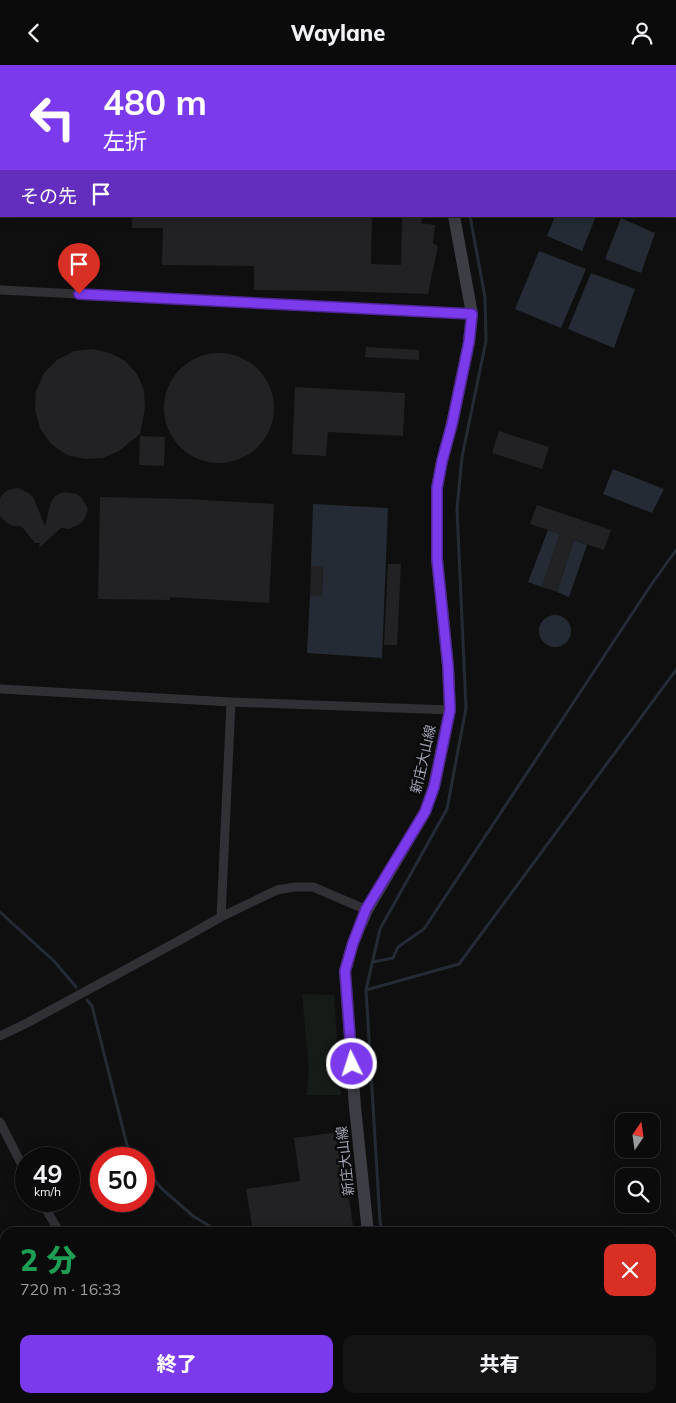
<!DOCTYPE html>
<html lang="ja">
<head>
<meta charset="utf-8">
<style>
  body { margin:0; font-family:Mulish,"Noto Sans JP",sans-serif; background:#141415; color:#f1f3f6; height:100vh; display:flex; flex-direction:column; font-size:19px; white-space:nowrap }
  * { box-sizing:border-box; margin:0 }
  p { font-size:16px; color:#9a9b9d }
  .icon { flex:none; width:28px; height:28px; fill:none; stroke:currentColor; stroke-width:2; stroke-linecap:round; stroke-linejoin:round }
  .map { position:relative; flex:1; overflow:hidden }
  .details { position:absolute; left:0px; top:1162px; width:676px; height:176px; display:flex; flex-direction:column; background:#0b0b0c; border-radius:15px 15px 0 0; box-shadow:0 2px 12px #0003,0 0 0 1px #2b2b2d }
  .details>* { flex:none }
  .banner { position:absolute; left:0px; top:0px; width:676px; height:152px; box-shadow:0 2px 12px #0003,0 0 0 1px #2b2b2d; background:#7c3aed; color:#fff; overflow:hidden }
  .needle { width:32px; rotate:13deg }
  .buttons { position:absolute; left:615px; top:1048px; display:grid; gap:10px }
  .buttons a { display:grid; place-items:center; width:45px; height:45px; border-radius:10px; background:#0b0b0c; box-shadow:0 2px 12px #0003,0 0 0 1px #2b2b2d; font-size:25px }
  .speed { position:absolute; left:15px; top:1082px; display:flex; gap:10px; font-size:25px; font-weight:700; text-align:center }
  .speed>* { display:grid; place-content:center; width:65px; height:65px; border-radius:50%; background:#0b0b0c; box-shadow:0 2px 12px #0003,0 0 0 1px #2b2b2d; line-height:1 }
  .speed small { font-size:12px; font-weight:400 }
  .speed .limit { border:8px solid #d22; background:#fff; color:#111 }
  .pin { position:absolute; display:grid; place-items:center; width:42px; height:42px; color:#fff; margin:-51px -21px; border-radius:50% 50% 50% 0; rotate:-45deg; box-shadow:0 0 5px #0007 }
  .pin .icon { rotate:45deg }
  .me { position:absolute; width:55px; margin:-28px; rotate:356deg; stroke-linejoin:round; filter:drop-shadow(0 0 4px #0008) }
  .turn { display:flex; align-items:center; gap:18px; height:105px; padding:0 20px; font-size:22px }
  .turn .icon { width:65px; height:65px; stroke-width:2.5 }
  .turn b { display:block; font-size:35px; line-height:42px }
  .then { display:flex; align-items:center; height:48px; padding:0 20px; background:#0003; gap:10px; font-size:19px }
  .round { display:grid; place-items:center; flex:none; width:52px; height:52px; border-radius:10px; background:#141415 }
  .summary { display:flex; align-items:center; justify-content:space-between; height:85px; padding:0 20px }
  h1 { font-size:30px; font-weight:800; line-height:38px; color:#1e9e55 }
  .primary-button { display:flex; gap:10px; margin-top:auto; padding:10px 20px }
  .primary-button a { flex:1; height:58px; border-radius:10px; background:#7c3aed; color:#fff; font-size:20px; font-weight:800; line-height:58px; text-align:center }
  .primary-button a+a { background:#141415; color:#f1f3f6 }
  header { display:flex; justify-content:space-between; align-items:center; height:65px; padding:0 20px; background:#0b0b0c; font-size:22px; font-weight:800 }
  .map>svg:first-child { display:block }
</style>
</head>
<body>
<header><svg class="icon" aria-label="back" viewBox="0 0 24 24"><path d="M15 5l-7 7 7 7"/></svg>Waylane<svg class="icon" aria-label="person" viewBox="0 0 24 24"><circle cx="12" cy="8" r="4"/><path d="M4 21q1-7 8-7t8 7"/></svg></header>
<div class="map">
<svg width="676" height="1338" viewBox="0 0 676 1338">
  <rect width="100%" height="100%" fill="#0f0f10"/>
  <path fill="#151b17" d="M0,0H76V1H1V126H0Z
    M302,929L334,930L341,1030H306L309,1006Z"/>
  <path fill="#252b34" d="M555,151H596L582,186L547,171Z
    M621,153L655,168L641,208L605,194Z
    M539,186L586,204L561,263L515,244Z
    M591,208L635,224L614,283L568,264Z
    M613,404L664,424L652,448L603,429Z
    M313,439L388,443L382,593L307,588L310,531L322,530L323,501H311Z
    M548,465L560,469L542,522L528,517Z
    M574,475L587,480L569,532L557,527Z
    M539 566a16 16 0 1 1 32 0a16 16 0 1 1-32 0Z"/>
  <g fill="none" stroke-linecap="round" stroke-linejoin="round">
    <path stroke="#252b34" stroke-width="3" d="M441,0L442,1
      M0,847L54,896L76,922
      M373,897L393,893L398,882L424,864L651,520L676,485
      M366,925L459,899L676,605
      M87,935L92,941L128,1084L136,1094
      M144,1102L161,1123L193,1151L221,1168
      M382,1168L380,1156L366,925L380,864L447,744L466,643L457,444L462,392L486,276L485,232L470,151
      M361,1334L364,1338
      M422,1334L423,1338"/>
  </g>
  <path fill="#222224" d="M132,151H372L371,199L401,200L402,151H423L421,158L435,160L433,178L438,181L428,229L334,226L254,225V201L162,200L163,163H132Z
    M366,282L419,285V295L365,292Z
    M93,284L110,288L125,296L137,309L144,325L145,343L140,369L119,386L103,393L85,394L67,390L51,379L40,363L35,345L36,326L44,308L57,295L74,286Z
    M164 343a55 55 0 1 1 110 0a55 55 0 1 1-110 0Z
    M295,322L405,328L403,371L328,367L326,391L292,389Z
    M499,366L549,382L542,404L492,388Z
    M140,371L165,372L164,401L139,400Z
    M18,423L29,428L33,432L45,461L51,437L54,432L60,428L66,427L77,429L82,433L88,444L84,455L80,459L69,464L61,463L39,483L40,478H35L21,461H13L7,458L0,451V434L1,431L6,426L12,424Z
    M100,432L187,434L274,439L269,538L170,532V535L98,534Z
    M537,440L611,465L604,485L574,475L557,527L542,522L560,469L530,459Z
    M388,499H401L397,580H384Z
    M311,501H323L322,531H310Z
    M339,1067L354,1168H256L253,1165L246,1124L300,1116L294,1073Z"/>
  <g fill="none" stroke-linecap="round" stroke-linejoin="round">
    <path stroke="#303035" stroke-width="9" d="M0,225L472,249
      M0,624L231,637L450,645
      M221,852L231,637
      M0,971L27,958L182,874L221,852L277,825L295,822H313L367,845
      M0,1057L26,1108
      M41,1136L60,1168
      M135,1334L137,1338"/>
    <path stroke="#3d3e45" stroke-width="12" d="M331,0L334,1
      M458,0V1
      M675,144H676
      M368,1168L355,1042L345,906L353,878L367,845L425,747L434,722L450,645L448,601L437,494V423L442,396L452,359L469,277L472,249L454,151
      M406,1334L407,1338"/>
  </g>
  <g fill="none" stroke-linecap="round" stroke-linejoin="round">
    <g stroke="#51269a" stroke-width="12">
      <path id="route" d="M79,229L472,249L469,277L452,359L442,396L437,423V494L448,601L450,645L434,722L425,747L366,844L353,878L345,906L352,999"/>
    </g>
    <use href="#route" stroke="#7c3aed" stroke-width="9"/>
  </g>
  <g text-anchor="middle" dominant-baseline="central" stroke-width="5" stroke-linejoin="round" paint-order="stroke">
    <g font-size="14" fill="#9fa2b2" stroke="#0a0a0b">
      <text transform="translate(423 694) rotate(-77)">新庄大山線</text>
      <text transform="translate(345 1096) rotate(-96)">新庄大山線</text>
    </g>
  </g>
</svg>
<div class="buttons">
<a><svg class="needle" viewBox="-14 -14 28 28"><path d="M0-13l5 13h-10z" fill="#e53935"/><path d="M0 13l5-13h-10z" fill="#9a9b9d"/></svg></a>
<a><svg class="icon" aria-label="search" viewBox="0 0 24 24"><circle cx="10" cy="10" r="6"/><path d="M15 15l6 6"/></svg></a>
</div>
<div class="speed"><div>49<small>km/h</small></div><div class="limit">50</div></div>
<div class="pin" style="left:79px;top:229px;background:#d93025"><svg class="icon" aria-label="arrive" viewBox="0 0 24 24"><path d="M6 21V4h12l-3 4 3 4H6"/></svg></div>
<svg class="me" style="left:352px;top:999px" viewBox="-20 -20 40 40"><circle r="17" fill="#7c3aed" stroke="#fff" stroke-width="3"/><path d="M0-11L8 9 0 5-8 9z" fill="#fff"/></svg>
<div class="banner">
<div class="turn"><svg class="icon" aria-label="left" viewBox="0 0 24 24"><path d="M17 20v-9H6M10 6l-5 5 5 5"/></svg><div><b>480 m</b>左折</div></div>
<div class="then">その先<svg class="icon" aria-label="arrive" viewBox="0 0 24 24"><path d="M6 21V4h12l-3 4 3 4H6"/></svg></div>
</div>
<section class="details">
<div class="summary"><div><h1>2 分</h1><p>720 m · 16:33</p></div><a class="round" style="background:#d93025;color:#fff"><svg class="icon" aria-label="close" viewBox="0 0 24 24"><path d="M6 6l12 12M18 6L6 18"/></svg></a></div>
<div class="primary-button"><a>終了</a><a>共有</a></div>
</section>
</div>
</body>
</html>
